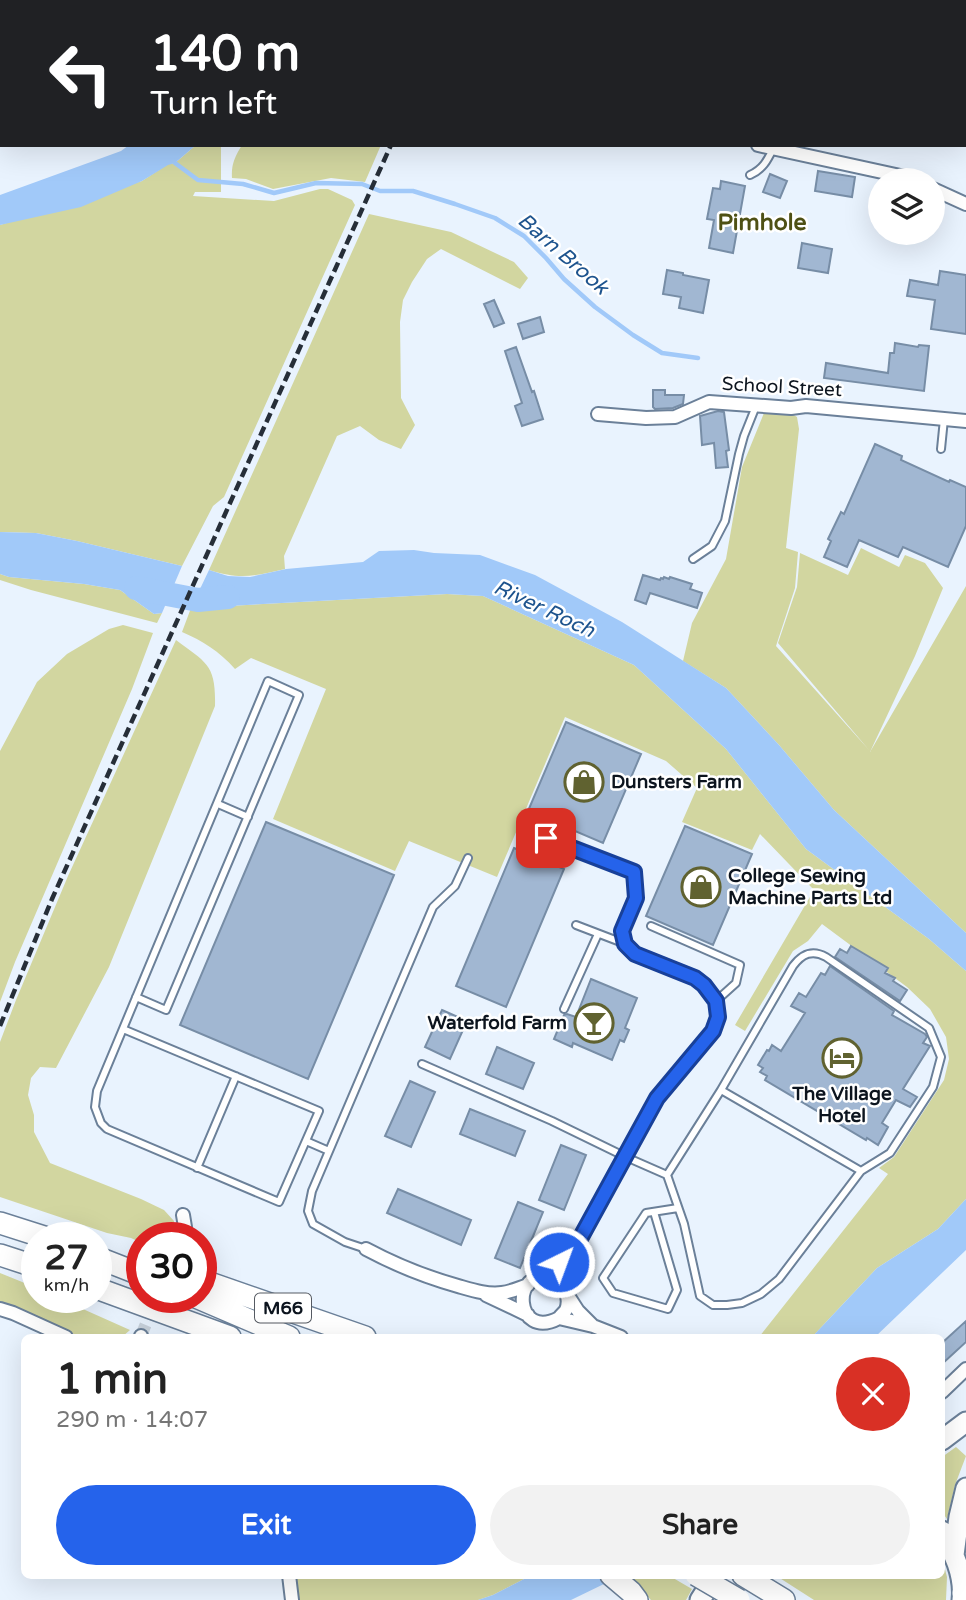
<!DOCTYPE html>
<html lang="en">
<head>
<meta charset="utf-8">
<style>
  body { margin:0; font-family:"Varela Round",sans-serif; background:#f2f2f2; color:#222; height:100vh; display:flex; flex-direction:column; font-size:26px; white-space:nowrap }
  * { box-sizing:border-box; margin:0 }
  p { font-size:23px; color:#767676 }
  .icon { flex:none; width:38px; height:38px; fill:none; stroke:currentColor; stroke-width:2; stroke-linecap:round; stroke-linejoin:round }
  .map { position:relative; flex:1; overflow:hidden }
  .details { position:absolute; left:21px; top:1334px; width:924px; height:245px; display:flex; flex-direction:column; background:#fff; border-radius:10px; box-shadow:0 7px 28px #0002 }
  .details>* { flex:none }
  .guide { position:absolute; left:0px; top:0px; width:966px; height:147px; box-shadow:0 7px 28px #0002; background:#202124; color:#fff; overflow:hidden }
  .fabs { position:absolute; left:868px; top:168px; display:grid; gap:14px }
  .fabs a { display:grid; place-items:center; width:77px; height:77px; border-radius:50%; background:#fff; box-shadow:0 7px 28px #0002; font-size:35px }
  .speed { position:absolute; left:21px; top:1222px; display:flex; gap:14px; font-size:35px; font-weight:700; text-align:center }
  .speed>* { display:grid; place-content:center; width:91px; height:91px; border-radius:50%; background:#fff; box-shadow:0 7px 28px #0002; line-height:1 }
  .speed small { font-size:18px; font-weight:400 }
  .speed .limit { border:10px solid #d22; background:#fff; color:#111 }
  .pin { position:absolute; display:grid; place-items:center; width:60px; height:60px; color:#fff; margin:-30px; border-radius:14px; box-shadow:0 4px 10px #0006 }
  .me { position:absolute; width:77px; margin:-38px; rotate:42deg; stroke-linejoin:round; filter:drop-shadow(0 0 5px #0008) }
  .turn { display:flex; align-items:center; gap:24px; height:147px; padding:0 35px; font-size:32px }
  .turn .icon { width:91px; height:91px; stroke-width:2.5 }
  .turn b { display:block; font-size:49px; line-height:60px }
  .round { display:grid; place-items:center; flex:none; width:74px; height:74px; border-radius:37px; background:#f2f2f2 }
  .headline { display:flex; align-items:center; justify-content:space-between; height:119px; padding:0 35px }
  h1 { font-size:42px; font-weight:700; line-height:52px }
  .action { display:flex; gap:14px; margin-top:auto; padding:14px 35px }
  .action a { flex:1; height:80px; border-radius:42px; background:#2563eb; color:#fff; font-size:28px; font-weight:700; line-height:80px; text-align:center }
  .action a+a { background:#f2f2f2; color:#222 }
  .map>svg:first-child { display:block }
</style>
</head>
<body>
<div class="map">
<svg width="966" height="1600" viewBox="0 0 966 1600">
  <rect width="100%" height="100%" fill="#e9f3fe"/>
  <path fill="#d2d6a0" d="M196,145H221V192H195L193,196L274,201L320,189H328L352,200L355,205L224,497L213,506L182,566L77,541L36,533L0,532V225L142,181L168,164L175,163Z
    M242,145H381L365,182L331,178L273,189L246,179L232,178C231,165 235,156 242,145Z
    M369,214L451,232L514,262L528,278L520,289L441,249L427,259L412,282L403,300L400,322L401,398L415,425L401,449L379,440L360,426L337,436L284,556L285,569C255,576 240,580 209,570Z
    M764,413L792,414L797,417L799,429L786,548L798,552L795,588L776,646L869,750L778,643L797,587L800,553L848,575L861,548L899,567L905,555L925,563L943,588L915,656L870,752L966,586V933L834,810L779,745L726,688L683,661L692,623L726,559L742,467Z
    M0,574L9,577L84,584L120,590L154,614L162,613L157,623L31,590L0,580Z
    M447,594L483,596L634,665L726,749L806,849L929,939L966,971V1199L938,1229L877,1268L812,1337H759L888,1174L879,1168L894,1157L944,1080L949,1059L946,1037L930,1009L907,987L822,924L808,941L793,951L745,1031L735,1025L814,890L760,834L752,850L682,822L697,788L666,761L565,717L497,877L409,841L395,871L273,819L326,689L251,658L235,669C219,651 203,641 182,632L191,608Z
    M123,625L153,633L132,689L15,962L0,1002V751L37,682L67,654L109,629Z
    M176,640C207,663 216,665 215,706L109,967L56,1068L40,1067L31,1078L28,1095L34,1115V1132L50,1163L141,1199L164,1210L174,1221V1237H142V1243L131,1238L107,1233L0,1197V1042L16,1000L68,876Z
    M0,1273L37,1288V1297H56L130,1330L122,1337H81L0,1303Z
    M956,1447L966,1456L955,1485L947,1519L942,1512V1457Z
    M942,1558L947,1577L946,1600H814L775,1575H942Z
    M294,1575H532L493,1595L478,1600H298Z
    M627,1575H668L692,1589L686,1600H651Z"/>
  <path fill="#a1c9f9" d="M129,145H196L175,163L168,165L142,181L81,207L0,225V195L121,151Z
    M0,532L36,533L77,541L182,566L162,613L154,614L120,590L84,584L9,577L0,574Z
    M414,550L434,553L480,555L535,575L622,622L726,688L779,745L834,810L966,933V971L929,939L806,849L726,749L634,665L483,596L447,594L191,608L209,570L228,576L250,577L286,569L363,562L379,551Z
    M966,1199V1250L875,1337H812L877,1268L938,1229Z
    M532,1575H594L606,1583L571,1600H478L493,1595Z"/>
  <g fill="none" stroke-linecap="round" stroke-linejoin="round">
    <path stroke="#a1c9f9" stroke-width="4.5" d="M172,159L175,163L198,180L243,184L274,193L316,183L362,184L380,191H413L455,204L495,218L524,236L546,258L564,279L595,307L633,335L662,353L698,358"/>
    <path stroke="#a1c9f9" stroke-width="24" d="M136,588L198,600L228,597"/>
  </g>
  <path fill="#a1b7d2" stroke="#778da6" stroke-width="2" d="M818,171L855,177L852,197L815,191Z
    M770,174L787,181L780,198L763,192Z
    M721,181L745,186L733,253L709,248L714,220L707,219L713,188L720,189Z
    M802,243L832,249L828,273L798,268Z
    M667,270L683,273V275L709,280L703,313L679,308L681,297L663,294Z
    M940,271L966,275V334L931,329L935,300L907,296L910,280L938,285Z
    M494,300L504,323L494,327L484,304Z
    M540,317L544,332L523,339L518,324Z
    M895,343L918,347L919,345L929,346L924,391L824,378L826,363L888,373L890,353H894Z
    M516,347L532,392L534,391L543,419L522,426L515,406L522,403L505,351Z
    M653,390H665V395H684L683,404L673,408L655,409L653,407Z
    M718,411L724,412L729,450L726,451L728,467L716,468L714,443L702,445L700,416Z
    M875,444L902,456L901,460L949,482L950,480L966,487V526L948,567L903,547L898,557L859,540L847,567L824,557L831,541L828,539L841,512L844,514Z
    M643,575L660,580L661,578L663,579L664,577L669,579L670,577L692,584L690,589L702,593L697,608L650,593L646,604L635,600Z
    M566,722L641,754L603,843L528,811Z
    M266,822L394,875L308,1079L180,1025Z
    M685,826L752,854L713,945L646,916Z
    M514,848L564,869L506,1007L456,986Z
    M851,946L888,968L885,973L895,978L893,981L907,990L900,1001L835,957L840,949L847,953Z
    M830,966L894,1011L892,1015L925,1034L927,1037L923,1043L930,1046L903,1089L917,1097L910,1107L896,1100L882,1123L888,1127L878,1145L867,1138L866,1140L765,1080L767,1076L760,1072L763,1068L758,1065L767,1050L769,1051L772,1045L781,1051L805,1013L791,1006L799,993L806,997L821,973L825,975Z
    M591,979L637,998L625,1028L629,1030L624,1042L620,1040L612,1060L573,1043L572,1047L554,1039L564,1015L567,1014L576,1017Z
    M442,1010L467,1021L450,1059L425,1047Z
    M497,1047L534,1063L523,1089L486,1074Z
    M410,1081L435,1092L411,1147L385,1136Z
    M470,1109L525,1131L515,1156L460,1134Z
    M561,1145L586,1155L564,1210L539,1200Z
    M398,1189L471,1220L461,1245L387,1213Z
    M518,1202L543,1212L520,1268L495,1258Z
    M966,1321V1342L942,1364V1343Z"/>
  <g fill="none" stroke-linecap="round" stroke-linejoin="round">
    <path stroke="#c8d2dc" stroke-width="12" stroke-dasharray="12 6" stroke-linecap="butt" d="M141,1336L157,1297"/>
    <g stroke="#6b8099" stroke-width="10">
      <path id="service" d="M664,2L665,0
        M750,175C763,169 767,161 773,149
        M941,449L944,419
        M693,559L712,546L725,521L739,454L744,436L756,406
        M218,804L248,817
        M524,829L634,872L636,898
        M576,925L623,943
        M651,926L740,965L736,983L716,1001
        M564,1009L598,934
        M123,1029L319,1111L279,1202L107,1129L101,1123L95,1107L97,1091L268,681L299,695L166,1010L136,997
        M422,1064L552,1121L626,1157L667,1175L721,1090L861,1171L779,1279L761,1294L742,1303L727,1305H713L700,1296L684,1224L667,1175
        M721,1090L793,966C802,954 812,949 826,957L929,1028L941,1057L933,1087L890,1153L861,1171
        M306,1141L329,1151
        M197,1168L236,1076
        M654,1212L677,1290L668,1309L613,1293L603,1278L646,1213L678,1208
        M366,1249L345,1242L313,1224L308,1211L312,1191L433,907L455,886L468,858"/>
    </g>
    <g stroke="#6b8099" stroke-width="16">
      <path id="minor" d="M758,145L905,177L913,180
        M933,189L966,204
        M598,414L646,418L675,417L709,402L791,408L806,406L966,421
        M181,1237L185,1227L183,1215
        M366,1249C396,1265 426,1277 458,1286C472,1290 487,1295 502,1293C511,1292 519,1288 528,1285
        M542,1277L576,1246
        M566,1293L576,1246L657,1098L713,1031L718,1017L716,1001L704,985L695,978L635,954L625,944L622,931L636,898
        M567,1294L578,1311L593,1326
        M486,1295L528,1315
        M0,1309L13,1313L66,1337
        M559,1318C561,1315 564,1313 566,1310C571,1298 564,1282 552,1278C510,1266 514,1342 559,1318L593,1326L621,1337
        M141,1337V1336
        M942,1392L966,1369
        M289,1575L292,1600"/>
    </g>
    <g stroke="#6b8099" stroke-width="23">
      <path id="trunk" d="M942,1440L966,1422
        M942,1531C953,1552 965,1575 962,1600
        M954,1555L959,1517L966,1488
        M700,1600L716,1575"/>
    </g>
    <g stroke="#6b8099" stroke-width="24">
      <path id="motorway" d="M0,1223L44,1237
        M0,1255L37,1267
        M96,1257L142,1275
        M201,1280L365,1337
        M96,1288L230,1337
        M196,1297L289,1337
        M611,1575L631,1592L637,1600
        M743,1575L784,1600
        M963,1593L966,1600"/>
    </g>
    <use href="#service" stroke="#fff" stroke-width="6"/>
    <use href="#minor" stroke="#fff" stroke-width="12"/>
    <use href="#trunk" stroke="#fff" stroke-width="19"/>
    <use href="#motorway" stroke="#fff" stroke-width="21"/>
    <path stroke="#262e38" stroke-width="4.5" stroke-dasharray="10 5" stroke-linecap="butt" d="M456,2V0
      M0,1026L52,899L391,145"/>
    <g stroke="#6b8099" stroke-width="24" stroke-linecap="butt">
      <path id="motorway-bridge" d="M696,1575L739,1600"/>
    </g>
    <use href="#motorway-bridge" stroke="#fff" stroke-width="21"/>
  </g>
  <g fill="none" stroke-linecap="round" stroke-linejoin="round">
    <g stroke="#184099" stroke-width="18">
      <path id="route" d="M546,838L634,872L636,898L622,931L625,944L635,954L695,978L704,985L716,1001L718,1017L713,1031L657,1098L576,1246L559,1262"/>
    </g>
    <use href="#route" stroke="#2563eb" stroke-width="12"/>
  </g>
  <defs>
    <g id="shop-ring" transform="scale(2.0125)"><circle r="9.5" fill="#fff" stroke="#606230" stroke-width="1.5"/><path d="M-5-2.5h2.3a2.7 3.5 0 0 1 5.4 0H5L5.5 6h-11ZM-1.5-2.5h3a1.5 2.3 0 0 0-3 0Z" fill="#606230"/></g>
    <g id="bar-ring" transform="scale(2.0125)"><circle r="9.5" fill="#fff" stroke="#606230" stroke-width="1.5"/><path d="M-6-5H6L.8 .8V4.5H3.5V6h-7V4.5H-.8V.8Z" fill="#606230"/></g>
    <g id="hotel-ring" transform="scale(2.0125)"><circle r="9.5" fill="#fff" stroke="#606230" stroke-width="1.5"/><path d="M-6-4.5h1.5V1H6V5H4.5V3h-9V5H-6ZM-4 0a1.8 1.8 0 1 1 3.6 0ZM.5 0V-2.5h3Q6-2.5 6 0Z" fill="#606230"/></g>
  </defs>
  <g fill-rule="evenodd">
    <use href="#shop-ring" x="584" y="782"/>
    <use href="#shop-ring" x="701" y="887"/>
    <use href="#bar-ring" x="594" y="1023"/>
    <use href="#hotel-ring" x="842" y="1058"/>
  </g>
  <g text-anchor="middle" dominant-baseline="central" stroke-width="5" stroke-linejoin="round" paint-order="stroke">
    <rect fill="#fff" stroke="#555a62" stroke-width="2" x="255" y="1293.5" width="56" height="29" rx="5"/>
    <g font-size="18" font-weight="bold" fill="#0c141e">
      <text x="283" y="1308">M66</text>
    </g>
    <g font-size="19" fill="#0c141e" stroke="#fff">
      <text transform="translate(782 387) rotate(3)">School Street</text>
    </g>
    <g font-size="19" font-weight="bold" fill="#0c141e" stroke="#fff" text-anchor="start">
      <text x="611" y="782">Dunsters Farm</text>
      <text x="728" y="876">College Sewing<tspan x="728" dy="22">Machine Parts Ltd</tspan></text>
      <text x="567" y="1023" text-anchor="end">Waterfold Farm</text>
      <text x="842" y="1094" text-anchor="middle">The Village<tspan x="842" dy="22">Hotel</tspan></text>
    </g>
    <g font-size="21" font-style="italic" fill="#1e548e" stroke="#fff">
      <text transform="translate(563 254) rotate(41)">Barn Brook</text>
      <text transform="translate(544 609) rotate(25)">River Roch</text>
    </g>
    <g font-size="23" font-weight="bold" fill="#4e5014" stroke="#fff">
      <text x="762" y="223">Pimhole</text>
    </g>
  </g>
</svg>
<div class="fabs">
<a><svg class="icon" aria-label="layers" viewBox="0 0 24 24"><path d="M12 4l9 5-9 5-9-5zM3 14l9 5 9-5"/></svg></a>
</div>
<div class="speed"><div>27<small>km/h</small></div><div class="limit">30</div></div>
<div class="pin" style="left:546px;top:838px;background:#d93025"><svg class="icon" aria-label="arrive" viewBox="0 0 24 24"><path d="M6 21V4h12l-3 4 3 4H6"/></svg></div>
<svg class="me" style="left:559px;top:1262px" viewBox="-20 -20 40 40"><circle r="17" fill="#2563eb" stroke="#fff" stroke-width="3"/><path d="M0-11L8 9 0 5-8 9z" fill="#fff"/></svg>
<div class="guide">
<div class="turn"><svg class="icon" aria-label="left" viewBox="0 0 24 24"><path d="M17 20v-9H6M10 6l-5 5 5 5"/></svg><div><b>140 m</b>Turn left</div></div>
</div>
<section class="details">
<div class="headline"><div><h1>1 min</h1><p>290 m · 14:07</p></div><a class="round" style="background:#d93025;color:#fff"><svg class="icon" aria-label="close" viewBox="0 0 24 24"><path d="M6 6l12 12M18 6L6 18"/></svg></a></div>
<div class="action"><a>Exit</a><a>Share</a></div>
</section>
</div>
</body>
</html>
